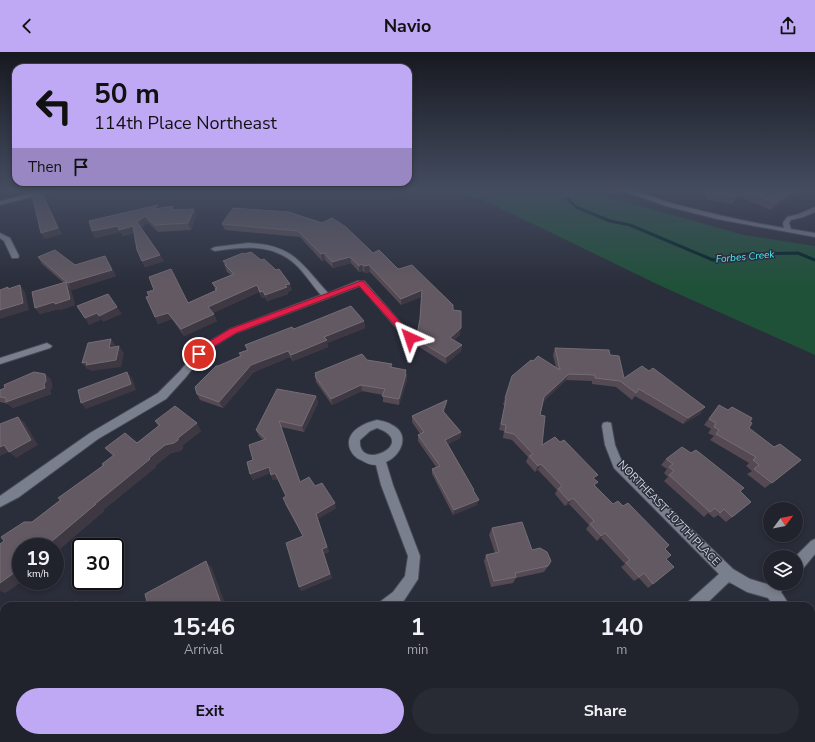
<!DOCTYPE html>
<html lang="en">
<head>
<meta charset="utf-8">
<style>
  body { margin:0; font-family:"Nunito Sans",sans-serif; background:#282a34; color:#f1f3f6; height:100vh; display:flex; flex-direction:column; font-size:15px; white-space:nowrap }
  * { box-sizing:border-box; margin:0 }
  p { font-size:13px; color:#a2a4a9 }
  .icon { flex:none; width:22px; height:22px; fill:none; stroke:currentColor; stroke-width:2; stroke-linecap:round; stroke-linejoin:round }
  .map { position:relative; flex:1; overflow:hidden }
  .details { position:absolute; left:0px; top:550px; width:815px; height:140px; display:flex; flex-direction:column; background:#20222c; border-radius:12px 12px 0 0; box-shadow:0 2px 6px #0003,0 0 0 1px #3d3f48 }
  .details>* { flex:none }
  .hud { position:absolute; left:12px; top:12px; width:400px; height:122px; border-radius:12px; box-shadow:0 2px 6px #0003,0 0 0 1px #3d3f48; background:#bfa9f4; color:#111; overflow:hidden }
  .needle { width:26px; rotate:58deg }
  .fabs { position:absolute; left:763px; top:450px; display:grid; gap:8px }
  .fabs a { display:grid; place-items:center; width:40px; height:40px; border-radius:50%; background:#20222c; box-shadow:0 2px 6px #0003,0 0 0 1px #3d3f48; font-size:20px }
  .speed { position:absolute; left:12px; top:486px; display:flex; gap:8px; font-size:20px; font-weight:700; text-align:center }
  .speed>* { display:grid; place-content:center; width:52px; height:52px; border-radius:50%; background:#20222c; box-shadow:0 2px 6px #0003,0 0 0 1px #3d3f48; line-height:1 }
  .speed small { font-size:10px; font-weight:400 }
  .speed .limit { border:2px solid #111; border-radius:6px; background:#fff; color:#111 }
  .pin { position:absolute; display:grid; place-items:center; width:34px; height:34px; color:#fff; margin:-17px; border:2px solid #fff; border-radius:50%; box-shadow:0 1px 4px #0007 }
  .me { position:absolute; width:44px; margin:-22px; rotate:318deg; stroke-linejoin:round; filter:drop-shadow(0 0 3px #0008) }
  .turn { display:flex; align-items:center; gap:14px; height:84px; padding:0 16px; font-size:18px }
  .turn .icon { width:52px; height:52px; stroke-width:2.5 }
  .turn b { display:block; font-size:28px; line-height:34px }
  .then { display:flex; align-items:center; height:38px; padding:0 16px; background:#0003; gap:8px; font-size:15px }
  .eta { display:flex; justify-content:space-evenly; align-items:center; height:68px; text-align:center }
  .eta b { font-size:24px; font-weight:700; line-height:28px }
  .cta { display:flex; gap:8px; margin-top:auto; padding:8px 16px }
  .cta a { flex:1; height:46px; border-radius:24px; background:#bfa9f4; color:#111; font-size:16px; font-weight:700; line-height:46px; text-align:center }
  .cta a+a { background:#282a34; color:#f1f3f6 }
  header { display:flex; justify-content:space-between; align-items:center; height:52px; padding:0 16px; background:#bfa9f4; color:#111; font-size:18px; font-weight:700 }
  .map>svg:first-child { display:block }
</style>
</head>
<body>
<header><svg class="icon" aria-label="back" viewBox="0 0 24 24"><path d="M15 5l-7 7 7 7"/></svg>Navio<svg class="icon" aria-label="share" viewBox="0 0 24 24"><path d="M12 15V3M7 8l5-5 5 5M5 13v7h14v-7"/></svg></header>
<div class="map">
<svg width="815" height="690" viewBox="0 0 815 690">
  <rect width="100%" height="100%" fill="#2a2d3a"/>
  <path fill="#1f5139" d="M453,137H593L601,143L744,183L815,194V303L661,234L496,154Z
    M619,686H715L719,690H615Z"/>
  <g fill="none" stroke-linecap="round" stroke-linejoin="round">
    <path stroke="#002225" stroke-width="3" d="M568,147L576,155L610,169L630,173L713,208L745,202L798,201L815,208"/>
    <g stroke="#484b56" stroke-width="2">
      <path id="minor" d="M50,137H62L0,153V149Z
        M618,137C638,137 658,148 678,153C713,162 748,170 784,176L783,171L787,165L799,162L815,155V160L803,165L791,168L789,171L791,177L815,181V185L717,167L666,154Z
        M0,181L10,186L19,204L18,206H12L4,189L0,186Z
        M248,191C293,193 300,210 328,241L358,229H364L414,286L413,288H407L360,234L236,281L206,299L186,325L166,347L98,387L19,445L0,455V444L90,381L158,341L180,319L200,295L230,277L321,243C312,233 305,221 295,212C272,191 243,195 215,199L211,197L215,195Z
        M47,291L52,294L50,296L0,312V306Z
        M377,368C382,369 388,370 392,373C411,382 401,404 386,410L393,433L420,504L418,527L403,550L397,554H379L381,549L393,540L405,524L408,504L381,433L376,413C370,413 366,411 361,408C356,406 352,402 350,397C344,380 364,371 377,368ZM377,376C420,391 357,421 360,388L370,379Z
        M607,370L611,371L615,393L622,410L733,517L750,527L770,533L771,531H787L781,540L790,554H774L768,546L747,540L729,530L704,554H687L689,549L719,522L614,416L605,393L602,374L603,371Z
        M815,487V502L801,519L796,521L795,505L811,489Z
        M811,575L815,577V593L811,592Z
        M195,686H215L213,690H193Z
        M542,686H560L558,690H540Z"/>
    </g>
    <use href="#minor" fill="#7a7f8d" fill-rule="evenodd"/>
  </g>
  <path fill="#554a53" d="M705,137H815V140L809,137L783,150L771,158L737,144L732,152L706,147V142H705Z
    M173,154L174,158L194,157L196,163L191,178L158,180L148,170L141,176L164,209L145,215L142,209L134,181L123,184L120,180L95,186L92,179L159,156Z
    M233,156L373,201L397,216L453,258L460,283L454,288L462,293L461,299L446,312L416,293V287L420,267L421,245L401,253L370,220L365,221L363,219L359,220L351,211L333,216L325,208L322,209L300,185L225,178L222,172Z
    M38,205L75,213L109,211L116,224L72,238L70,236L75,253L60,258L59,257L40,262L35,256L64,231L42,212Z
    M223,209L292,238L288,240V242L267,249L265,245L262,246L259,240L213,261L217,269L184,284L172,267L158,272L155,265L216,239L212,231L231,223L227,220Z
    M364,269L365,276L327,291L328,295L293,309L290,305L254,320L223,356L200,348L197,342L218,314L240,304L247,298L245,293L294,277Z
    M555,296L610,303L624,326L649,319L705,355L700,362L683,372L635,344L632,348L616,335L592,332V329L566,328L543,350L540,363L542,393L595,427V435L613,452L665,497L666,507L653,532L648,536L639,526L634,529L621,515L625,512L601,486L597,489L586,477L589,473L569,452L565,454L555,442L557,438L538,418L535,420L526,410L528,405L512,388L503,386L504,379L499,378L505,353H503L505,346L556,315L553,303Z
    M367,308L392,312V316L406,322L407,328L399,353L383,350V343L362,339L332,353L316,330L315,324L316,323L315,321Z
    M45,322L51,328L52,336L50,338L51,342L13,356L8,352L0,350V338Z
    M316,344L318,351L304,380L281,375L300,430L315,434L336,456L318,467L329,500L324,502L332,526L301,539L303,484L285,452L286,444L278,427L273,428L270,421L253,428L250,422L253,408L263,388L259,384L256,378Z
    M447,348L446,354L444,360L461,380L460,386L448,392L474,438V440L477,453L453,463L432,422V417L436,415L418,389V383L420,382L412,370V364Z
    M719,353L750,370L749,376L774,395L801,408L765,436L747,422L752,419L746,414L749,411L710,388L714,384L708,381L711,377L704,373Z
    M155,369L201,379L183,393V396L180,399L171,401L155,414L156,415L103,458L104,459L55,501V495L21,529H22L5,541L32,470L103,413L113,404L105,396L137,391L158,374Z
    M666,407L740,439L751,450L726,470L718,463L714,466L708,461L704,465L664,429L668,425L664,421L667,417L661,413Z
    M492,476L532,498L548,514L544,520L516,526L513,531L491,535L484,509L486,503L495,501L489,483Z
    M775,686H811L815,690H779Z"/>
  <path fill="#3e3843" d="M40,137L44,143L62,182L45,187L41,181Z
    M799,137H809L783,150L771,158L776,151L787,143Z
    M194,157L196,163L191,178L188,171Z
    M145,164L148,170L140,177L137,170Z
    M118,174H133L136,180L123,184L120,180L95,186L92,179Z
    M324,201L325,208L322,209L321,202Z
    M160,203L164,209L145,215L142,209Z
    M105,204L116,224L72,238L68,231Z
    M350,205L351,211L333,216L332,210Z
    M362,212L363,219L359,220V214Z
    M369,213L370,220L365,221L364,214Z
    M66,230L71,237L75,253L60,258L59,257L40,262L35,256Z
    M290,232L292,238L288,240V242L267,249L265,243Z
    M20,233L25,240L29,258L0,267V258Z
    M257,233L259,240L211,262L208,255Z
    M422,238L421,245L401,253V247Z
    M263,239L265,245L262,246L260,240Z
    M117,255L122,262L103,270L99,264Z
    M97,261L101,268L89,273L85,266Z
    M168,261L172,267L158,272L155,265Z
    M214,262L217,269L184,284L181,277Z
    M364,269L365,276L327,291L328,295L293,309L291,303L324,285Z
    M461,276L460,283L449,292L450,286Z
    M111,287L116,294L114,302L109,296Z
    M462,293L461,299L446,312V305Z
    M119,294L124,301L121,315L91,319L89,317H87L82,311Z
    M288,299L290,305L254,320L223,356L219,350L251,313Z
    M406,318L407,328L399,353V347Z
    M127,320L132,326L136,338L86,357L81,351Z
    M45,322L51,328L52,336L50,338L51,342L13,356L6,350L44,332Z
    M569,322L566,328L542,351L544,345Z
    M361,333L362,339L332,353L331,347Z
    M316,344L318,351L304,380L302,374Z
    M447,348L446,354L443,365V359Z
    M705,355L700,362L683,372L688,366Z
    M18,365L25,371L38,393L16,406L9,400Z
    M197,371L201,379L183,393V396L180,399L171,401L155,414L156,415L103,458L95,452L165,393L178,386Z
    M461,380L460,386L444,394L445,388Z
    M4,393L12,398L0,404V395Z
    M541,412L538,418L535,420L538,414Z
    M269,415L271,421L253,428L250,422Z
    M275,421L278,427L273,428L271,423Z
    M573,446L569,452L565,454L569,449Z
    M479,448L477,453L453,463L454,458Z
    M335,451L336,456L318,467L329,500L324,502L332,526L301,539L299,535L322,497L316,462Z
    M96,452L104,459L55,501V495H45Z
    M605,481L601,486L597,489L601,484Z
    M206,509L212,516L226,554H212Z
    M21,516V529H22L5,541L0,539V531Z
    M77,549L88,554H78Z
    M0,622L4,625V649L0,653Z"/>
  <path fill="#635962" stroke="#746d75" d="M39,137H40L58,176L41,181L31,139Z
    M710,137H739L738,141L736,140V145L709,140Z
    M742,137H799L787,143L776,151Z
    M158,153L154,157L173,154L172,158L194,157L188,171L155,173L145,164L137,170L160,203L142,209L137,198L133,174L119,178L118,174L92,179L89,169Z
    M233,156L289,160L322,171L332,166L346,175L373,201L379,198L397,216L399,217L412,213L453,253V258L461,259V276L450,286L462,293L446,305L416,287L420,267L422,238L401,247L369,213L364,214L362,212L359,214L350,205L332,210L324,201L321,202L298,179L222,172Z
    M55,198L75,213L105,204L112,218L68,231L38,205Z
    M251,200L261,208L264,207L276,218L279,217L290,232L285,233L287,235L265,243L263,239L260,240L257,233L208,255L214,262L181,277L168,261L155,265L146,245L149,244L147,240L154,238L149,225L171,217L188,251L217,238L215,237L217,236L212,231L234,222L225,213L227,212L223,209L243,201L244,202Z
    M66,230L70,247L55,252L54,250L35,256L32,240Z
    M20,233L23,251L0,258V238L8,235V237Z
    M108,242L117,255L99,264L97,261L85,266L77,254Z
    M351,254L364,269L324,285L327,288L291,303L288,299L251,313L219,350L197,342L195,335L216,314H218L241,304L239,301L248,298L245,293L292,275L294,277Z
    M111,287L109,296L119,294L116,308L86,313L87,310L82,311L88,291Z
    M555,296L609,298L610,303L619,304L624,326L642,314L649,319L653,316L705,355L688,366L639,337L636,341L620,329L595,326V323L569,322L544,345L540,363L545,364L542,393L555,385L560,390L564,388L598,423L593,426L598,430L594,433L613,452L618,449L623,454L628,451L669,493L665,497L671,503L666,507L674,515L653,532L644,521L639,525L626,511L630,508L605,481L601,484L590,472L594,469L573,446L569,449L558,437L562,434L541,412L538,414L529,404L533,402L514,382L505,380L506,373L501,372L506,347L505,346L512,324L531,308L533,309L538,304L560,318Z
    M362,302L367,308L392,312L390,315L406,318L405,322H406L399,347L382,344L385,337L361,333L331,347L315,324L316,323L315,321Z
    M34,320L45,322L46,329L44,332L45,336L6,350V346L0,345V338L5,336L4,333Z
    M127,320L131,332L81,351L78,338Z
    M277,337L316,344L302,374L279,369L300,430L309,425L315,434L322,431L335,451L316,462L327,495L322,497L330,522L299,535L286,491L303,484L283,446L286,444L275,421L271,423L269,415L250,422L247,410L253,408L249,393L266,387L256,378Z
    M447,348L443,359L461,380L445,388L474,438H473L479,448L454,458L432,417L440,414L418,383L424,380L412,364Z
    M719,353L728,358L732,355L752,366L750,370L752,371L749,376L774,395L780,392L801,408L772,431L754,417L759,413L753,408L756,405L716,382L719,378L714,375L716,371L709,367Z
    M175,354L197,371L178,386V388L174,391L165,393L149,406L150,407L95,452H96L45,495H21V516L0,531V492L4,489L1,485L24,470H32L61,448L58,446L104,413L102,412L114,403L105,396L125,381L137,391L160,373L155,369Z
    M18,365L31,388L9,400L4,393L0,395V372Z
    M682,395L691,401L696,398L715,413L744,436L740,439L751,450L732,465L724,457L720,461L715,456L710,460L669,423L674,419L669,415L673,412L666,407Z
    M522,470L532,498L540,496L547,500L551,509L548,514L515,521L516,525L494,529L486,503L499,500L492,476Z
    M206,509L220,549L212,554H148L145,542Z
    M77,549L78,554H68Z
    M811,613L815,616V690H796L791,686H811Z
    M0,631L3,634L0,637Z
    M408,686H439L435,690H410Z"/>
  <linearGradient id="sky" x2="0" y2="1"><stop stop-color="#171920"/><stop offset="0.59" stop-color="#444c60"/><stop offset="1" stop-color="#444c60" stop-opacity="0"/></linearGradient>
  <rect width="815" height="234" fill="url(#sky)"/>
  <path fill="#e11d48" stroke="#92132f" d="M361,229H363L413,284V288H408L359,234L236,281L206,299L202,304H196L195,302L200,295L230,277Z"/>
  <g text-anchor="middle" dominant-baseline="central" stroke-width="3" stroke-linejoin="round" paint-order="stroke">
    <g font-size="10" font-style="italic" fill="#49f0fd" stroke="#2a2d3a">
      <text transform="translate(745 205) rotate(-5)">Forbes Creek</text>
    </g>
    <g font-size="11" fill="#d2d5dd" stroke="#2a2d3a">
      <text transform="translate(669 461) rotate(46)">NORTHEAST 107TH PLACE</text>
    </g>
  </g>
</svg>
<div class="fabs">
<a><svg class="needle" viewBox="-14 -14 28 28"><path d="M0-13l5 13h-10z" fill="#e53935"/><path d="M0 13l5-13h-10z" fill="#a2a4a9"/></svg></a>
<a><svg class="icon" aria-label="layers" viewBox="0 0 24 24"><path d="M12 4l9 5-9 5-9-5zM3 14l9 5 9-5"/></svg></a>
</div>
<div class="speed"><div>19<small>km/h</small></div><div class="limit">30</div></div>
<div class="pin" style="left:199px;top:302px;background:#d93025"><svg class="icon" aria-label="arrive" viewBox="0 0 24 24"><path d="M6 21V4h12l-3 4 3 4H6"/></svg></div>
<svg class="me" style="left:410px;top:286px" viewBox="-20 -20 40 40"><path d="M0-17L14 15 0 8-14 15z" fill="#e11d48" stroke="#fff" stroke-width="4"/></svg>
<div class="hud">
<div class="turn"><svg class="icon" aria-label="left" viewBox="0 0 24 24"><path d="M17 20v-9H6M10 6l-5 5 5 5"/></svg><div><b>50 m</b>114th Place Northeast</div></div>
<div class="then">Then<svg class="icon" aria-label="arrive" viewBox="0 0 24 24"><path d="M6 21V4h12l-3 4 3 4H6"/></svg></div>
</div>
<section class="details">
<div class="eta">
<div><b>15:46</b><p>Arrival</p></div>
<div><b>1</b><p>min</p></div>
<div><b>140</b><p>m</p></div>
</div>
<div class="cta"><a>Exit</a><a>Share</a></div>
</section>
</div>
</body>
</html>
